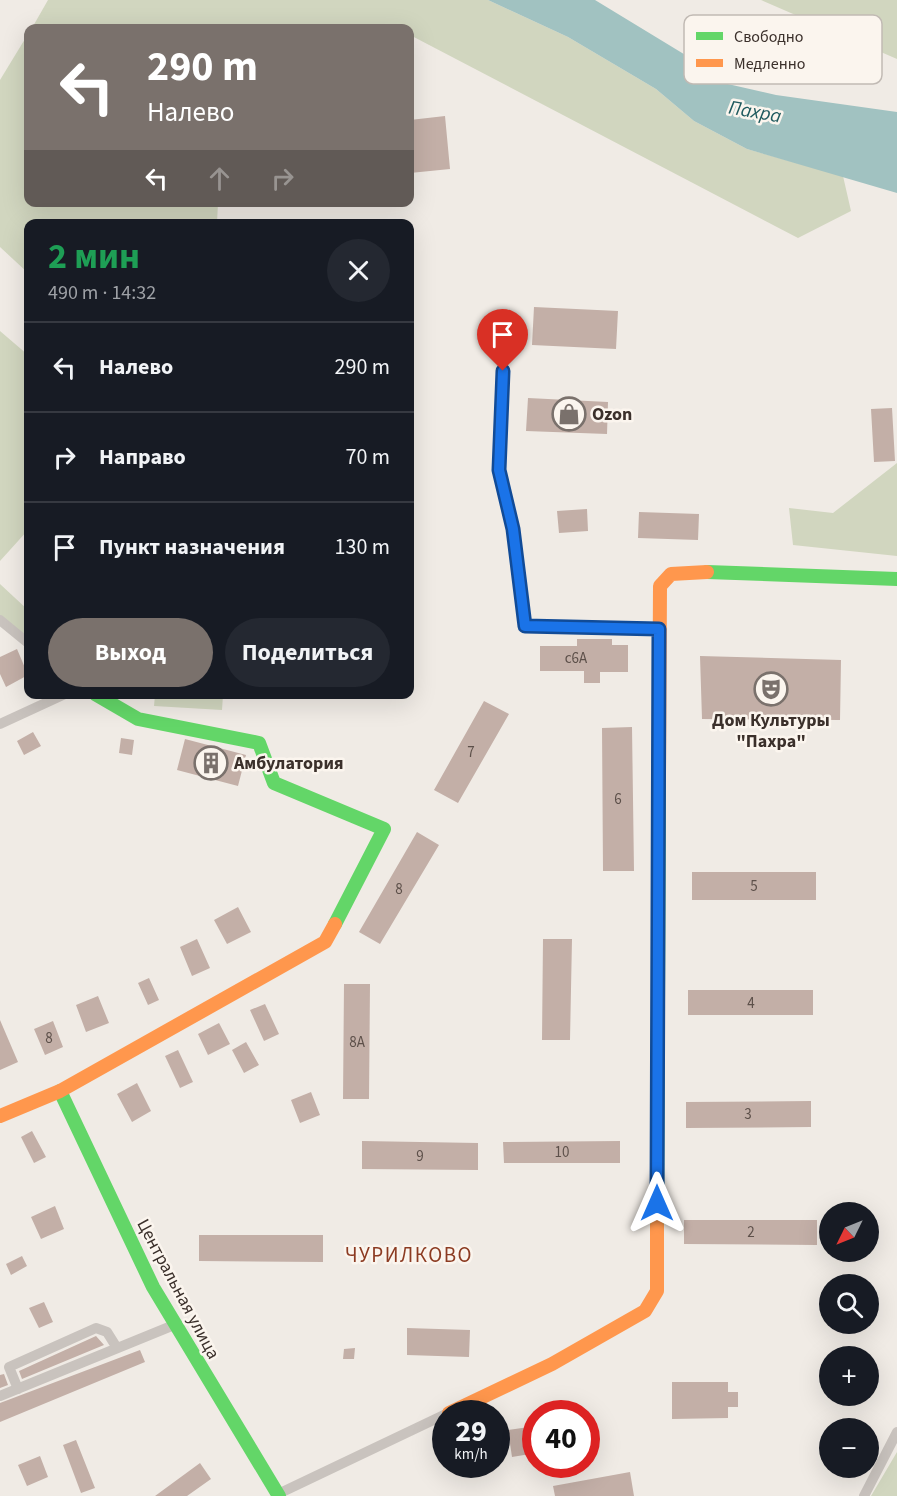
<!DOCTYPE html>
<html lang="ru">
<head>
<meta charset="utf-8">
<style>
  body { margin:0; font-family:"Source Sans 3",sans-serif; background:#242831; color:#f1f3f6; height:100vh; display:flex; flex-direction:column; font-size:22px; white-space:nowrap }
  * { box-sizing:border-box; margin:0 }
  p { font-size:20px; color:#9ea1a6 }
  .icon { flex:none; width:33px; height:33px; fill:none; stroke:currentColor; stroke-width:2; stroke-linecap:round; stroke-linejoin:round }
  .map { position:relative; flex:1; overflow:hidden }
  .sheet { position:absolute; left:24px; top:219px; width:390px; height:480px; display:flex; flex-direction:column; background:#171b24; border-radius:12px; box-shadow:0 6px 24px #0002 }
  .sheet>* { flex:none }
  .guide { position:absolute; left:24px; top:24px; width:390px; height:183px; border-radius:12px; box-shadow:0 6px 24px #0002; background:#7a716c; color:#fff; overflow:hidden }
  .needle { width:39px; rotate:227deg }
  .fabs { position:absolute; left:819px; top:1202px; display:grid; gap:12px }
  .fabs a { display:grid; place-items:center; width:60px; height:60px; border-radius:50%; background:#171b24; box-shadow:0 6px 24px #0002; font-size:30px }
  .speed { position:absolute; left:432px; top:1400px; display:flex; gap:12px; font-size:30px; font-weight:700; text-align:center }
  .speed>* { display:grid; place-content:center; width:78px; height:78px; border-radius:50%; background:#171b24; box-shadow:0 6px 24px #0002; line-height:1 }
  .speed small { font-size:15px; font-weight:400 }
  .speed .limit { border:9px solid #d22; background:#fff; color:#111 }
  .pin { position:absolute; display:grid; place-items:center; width:51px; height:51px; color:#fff; margin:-62px -26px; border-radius:50% 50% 50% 0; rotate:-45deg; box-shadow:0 0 6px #0007 }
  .pin .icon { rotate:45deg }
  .me { position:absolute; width:66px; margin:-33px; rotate:0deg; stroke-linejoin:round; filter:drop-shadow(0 0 4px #0008) }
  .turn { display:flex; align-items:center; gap:21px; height:126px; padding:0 24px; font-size:27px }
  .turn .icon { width:78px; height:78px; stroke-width:2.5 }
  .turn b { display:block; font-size:42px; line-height:51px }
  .lanes { display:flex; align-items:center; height:57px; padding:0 24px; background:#0003; justify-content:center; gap:30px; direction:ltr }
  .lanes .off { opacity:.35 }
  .round { display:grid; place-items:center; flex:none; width:63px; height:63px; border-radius:32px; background:#242831 }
  .head { display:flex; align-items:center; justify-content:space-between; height:102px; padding:0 24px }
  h1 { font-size:36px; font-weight:700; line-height:45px; color:#1e9e55 }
  .primary-button { display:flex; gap:12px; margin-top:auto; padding:12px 24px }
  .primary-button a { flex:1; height:69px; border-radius:36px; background:#7a716c; color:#fff; font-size:24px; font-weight:700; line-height:69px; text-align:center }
  .primary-button a+a { background:#242831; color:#f1f3f6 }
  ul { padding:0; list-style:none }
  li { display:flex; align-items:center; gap:18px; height:90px; padding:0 24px; border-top:2px solid #363941 }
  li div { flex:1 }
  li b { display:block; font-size:22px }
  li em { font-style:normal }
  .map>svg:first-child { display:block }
</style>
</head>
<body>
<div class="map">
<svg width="897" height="1496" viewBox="0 0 897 1496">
  <rect width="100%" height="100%" fill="#f0ebe5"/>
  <path fill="#d1d6bf" d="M48,0H488L568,37L656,89L694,121L747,149L843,176L851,211L798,238L410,35V28L392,26L384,28H32Z
    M761,0H897V59Z
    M28,34V202L218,203L217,223L28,224V273L0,247V80Z
    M0,331L28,355V530L0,561Z
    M897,463V556L793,545L789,508L833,513Z
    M0,584L28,610V648L0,623Z
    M155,695H223L222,710L154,706Z
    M897,1452V1496H871Z"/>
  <path fill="#a1c2c1" d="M488,0H595L692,59L719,82L776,95L897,112V193L747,149L694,121L656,89L568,37Z"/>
  <path fill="#c3afa7" d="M445,116L450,169L410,173V120Z
    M534,307L618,311L616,349L532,345Z
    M528,398L608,402L607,434L526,431Z
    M892,408L895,461L874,462L871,409Z
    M587,509L588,531L559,533L557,511Z
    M639,512L699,514L698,540L638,538Z
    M577,639H612V645H628V672H600V683H584V671H540V646H577Z
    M17,649L28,675L6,687L0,674V657Z
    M700,656L841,660L840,720L702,719Z
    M484,701L509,714L458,803L434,790Z
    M632,727L634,871H603L602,728Z
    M33,732L41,746L24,755L17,741Z
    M121,738L134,740L132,755L119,753Z
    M185,739L246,755L238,786L177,770Z
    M417,832L439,845L380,944L359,932Z
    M692,872H816V900H692Z
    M238,907L251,932L227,944L214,920Z
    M197,939L210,968L192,976L180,947Z
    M543,939H572L570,1040H542Z
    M149,978L159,1000L148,1005L138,983Z
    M344,984H370L369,1099H343Z
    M688,990H813V1015H688Z
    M98,996L109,1023L86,1032L76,1005Z
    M265,1004L279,1034L264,1041L250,1010Z
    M0,1020L18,1062L0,1070Z
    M53,1021L63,1047L45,1055L34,1029Z
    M219,1023L230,1044L208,1055L198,1034Z
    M246,1042L259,1065L244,1073L232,1050Z
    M178,1050L193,1082L180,1088L165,1056Z
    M137,1083L151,1111L132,1122L117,1094Z
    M311,1092L320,1115L300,1123L291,1100Z
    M811,1101V1127L686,1128V1102Z
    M32,1131L46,1157L34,1163L21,1137Z
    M362,1141L478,1143V1170L362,1169Z
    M620,1141V1163H504L503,1142Z
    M55,1206L64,1229L41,1239L31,1217Z
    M684,1220H817V1245L684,1244Z
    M199,1235H323V1262L199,1261Z
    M22,1256L27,1266L11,1275L6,1264Z
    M44,1302L53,1322L39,1328L29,1308Z
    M407,1328L470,1330L469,1357L407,1355Z
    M96,1336L104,1345L22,1379L19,1371Z
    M355,1348L354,1359H343L344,1349Z
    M140,1350L145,1362L0,1422V1403Z
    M4,1374L8,1385L0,1388V1375Z
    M672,1382H728V1392H738V1407H728V1418L672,1419Z
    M536,1426V1453L512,1457L508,1430Z
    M76,1440L95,1488L81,1493L63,1445Z
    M40,1456L48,1477L27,1486L18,1465Z
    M200,1463L211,1479L187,1496H155Z
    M630,1472L634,1496H555L553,1486Z"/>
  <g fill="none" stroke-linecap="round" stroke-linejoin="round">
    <path stroke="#c9c3be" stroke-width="10" d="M503,371L499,470L513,529L525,626L659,629
      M0,620L28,643
      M0,724L65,694
      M18,1389L9,1367L96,1328L107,1332L117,1348
      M0,1396L174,1325
      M278,1494L446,1414
      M864,1496L897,1432"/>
    <path stroke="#63d668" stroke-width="14" d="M707,572L897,579
      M95,694L138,719L259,743L274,783L384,829L335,924
      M60,1091L153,1287L279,1496
      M657,1225L659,776"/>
    <path stroke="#ff974d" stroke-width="14" d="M659,776L660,586L671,574L707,572
      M0,1116L60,1091L325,942L335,924
      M449,1413L552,1364L645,1311L657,1291V1225"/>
  </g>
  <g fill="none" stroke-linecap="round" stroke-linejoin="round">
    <g stroke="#114b97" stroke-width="15">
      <path id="route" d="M503,371L499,470L513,529L525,626L659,629L657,1203"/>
    </g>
    <use href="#route" stroke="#1a73e8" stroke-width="10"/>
  </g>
  <defs>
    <g id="shop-ring" transform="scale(1.725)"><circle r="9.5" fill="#fbf5ee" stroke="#7a716c" stroke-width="1.5"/><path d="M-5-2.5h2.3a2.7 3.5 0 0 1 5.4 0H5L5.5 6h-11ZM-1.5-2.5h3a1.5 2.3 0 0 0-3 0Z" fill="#7a716c"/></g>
    <g id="theatre-ring" transform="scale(1.725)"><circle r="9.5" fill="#fbf5ee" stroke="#7a716c" stroke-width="1.5"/><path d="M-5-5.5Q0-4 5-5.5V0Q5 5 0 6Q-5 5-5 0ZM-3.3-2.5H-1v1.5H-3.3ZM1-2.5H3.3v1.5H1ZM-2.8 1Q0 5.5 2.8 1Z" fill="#7a716c"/></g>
    <g id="building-ring" transform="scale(1.725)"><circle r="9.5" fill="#fbf5ee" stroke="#7a716c" stroke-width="1.5"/><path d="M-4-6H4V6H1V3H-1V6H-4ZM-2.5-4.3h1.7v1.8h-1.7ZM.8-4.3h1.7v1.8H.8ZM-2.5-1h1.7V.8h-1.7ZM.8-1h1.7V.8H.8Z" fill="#7a716c"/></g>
  </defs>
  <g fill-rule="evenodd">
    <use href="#shop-ring" x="569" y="414"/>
    <use href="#theatre-ring" x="771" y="689"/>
    <use href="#building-ring" x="211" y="763"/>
  </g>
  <g text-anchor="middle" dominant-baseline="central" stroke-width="5" stroke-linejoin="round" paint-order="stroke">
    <g font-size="15" fill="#5d504a">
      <text x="576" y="658">с6А</text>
      <text x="471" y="752">7</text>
      <text x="618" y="799">6</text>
      <text x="754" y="886">5</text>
      <text x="399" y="889">8</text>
      <text x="751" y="1003">4</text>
      <text x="49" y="1038">8</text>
      <text x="357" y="1042">8А</text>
      <text x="748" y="1114">3</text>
      <text x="562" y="1152">10</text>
      <text x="420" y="1156">9</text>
      <text x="751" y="1232">2</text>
    </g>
    <g font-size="18" font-weight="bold" fill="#3b302b" stroke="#fbf5ee" text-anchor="start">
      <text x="592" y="414">Ozon</text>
      <text x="771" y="720" text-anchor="middle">Дом Культуры<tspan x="771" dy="21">"Пахра"</tspan></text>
      <text x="234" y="763">Амбулатория</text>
    </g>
    <g font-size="18" fill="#3b302b" stroke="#fbf5ee">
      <text transform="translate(178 1289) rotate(62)">Центральная улица</text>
    </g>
    <g font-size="20" font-style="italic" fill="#1f5a5e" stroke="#fbf5ee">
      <text transform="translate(755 112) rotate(10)">Пахра</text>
    </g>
    <g font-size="21" letter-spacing="1.5" fill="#8c3b22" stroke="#fbf5ee">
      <text x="409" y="1255">ЧУРИЛКОВО</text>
    </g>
  </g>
  <rect x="684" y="15" width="198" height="69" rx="9" fill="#fbf5ee" stroke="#c1bab4" stroke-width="1.5"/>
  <rect x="696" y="32" width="27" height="8" fill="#63d668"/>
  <rect x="696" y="59" width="27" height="8" fill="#ff974d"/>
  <g font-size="16" fill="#3b302b">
    <text x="734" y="42">Свободно</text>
    <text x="734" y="69">Медленно</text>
  </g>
</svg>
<div class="fabs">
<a><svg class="needle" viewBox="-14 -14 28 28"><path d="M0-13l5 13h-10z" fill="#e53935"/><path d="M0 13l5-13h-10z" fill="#9ea1a6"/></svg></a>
<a><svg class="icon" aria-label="search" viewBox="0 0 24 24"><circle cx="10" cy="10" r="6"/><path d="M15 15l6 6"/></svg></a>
<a>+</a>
<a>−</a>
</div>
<div class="speed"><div>29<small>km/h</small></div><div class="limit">40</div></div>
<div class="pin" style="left:503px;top:371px;background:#d93025"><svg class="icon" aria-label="arrive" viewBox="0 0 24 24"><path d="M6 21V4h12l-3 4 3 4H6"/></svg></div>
<svg class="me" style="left:657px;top:1203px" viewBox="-20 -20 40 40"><path d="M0-17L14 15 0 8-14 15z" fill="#1a73e8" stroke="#fff" stroke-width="4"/></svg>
<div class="guide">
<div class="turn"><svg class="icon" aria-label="left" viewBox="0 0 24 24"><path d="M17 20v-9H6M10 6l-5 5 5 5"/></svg><div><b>290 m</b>Налево</div></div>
<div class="lanes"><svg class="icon" aria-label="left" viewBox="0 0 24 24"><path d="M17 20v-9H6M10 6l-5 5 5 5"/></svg><svg class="icon off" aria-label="ahead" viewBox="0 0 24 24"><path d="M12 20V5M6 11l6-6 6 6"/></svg><svg class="icon off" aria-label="right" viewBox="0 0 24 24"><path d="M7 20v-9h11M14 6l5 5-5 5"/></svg></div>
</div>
<section class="sheet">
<div class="head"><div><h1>2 мин</h1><p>490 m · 14:32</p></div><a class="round"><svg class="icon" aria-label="close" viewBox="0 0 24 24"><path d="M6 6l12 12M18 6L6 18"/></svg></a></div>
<ul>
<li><svg class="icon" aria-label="left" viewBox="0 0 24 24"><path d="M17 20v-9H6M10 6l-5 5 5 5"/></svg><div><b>Налево</b></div><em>290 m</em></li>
<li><svg class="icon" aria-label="right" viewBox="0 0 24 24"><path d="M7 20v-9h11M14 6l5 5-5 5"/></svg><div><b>Направо</b></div><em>70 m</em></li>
<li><svg class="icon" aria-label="arrive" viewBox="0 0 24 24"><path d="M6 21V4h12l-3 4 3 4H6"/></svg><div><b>Пункт назначения</b></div><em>130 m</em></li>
</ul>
<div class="primary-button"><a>Выход</a><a>Поделиться</a></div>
</section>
</div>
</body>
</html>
